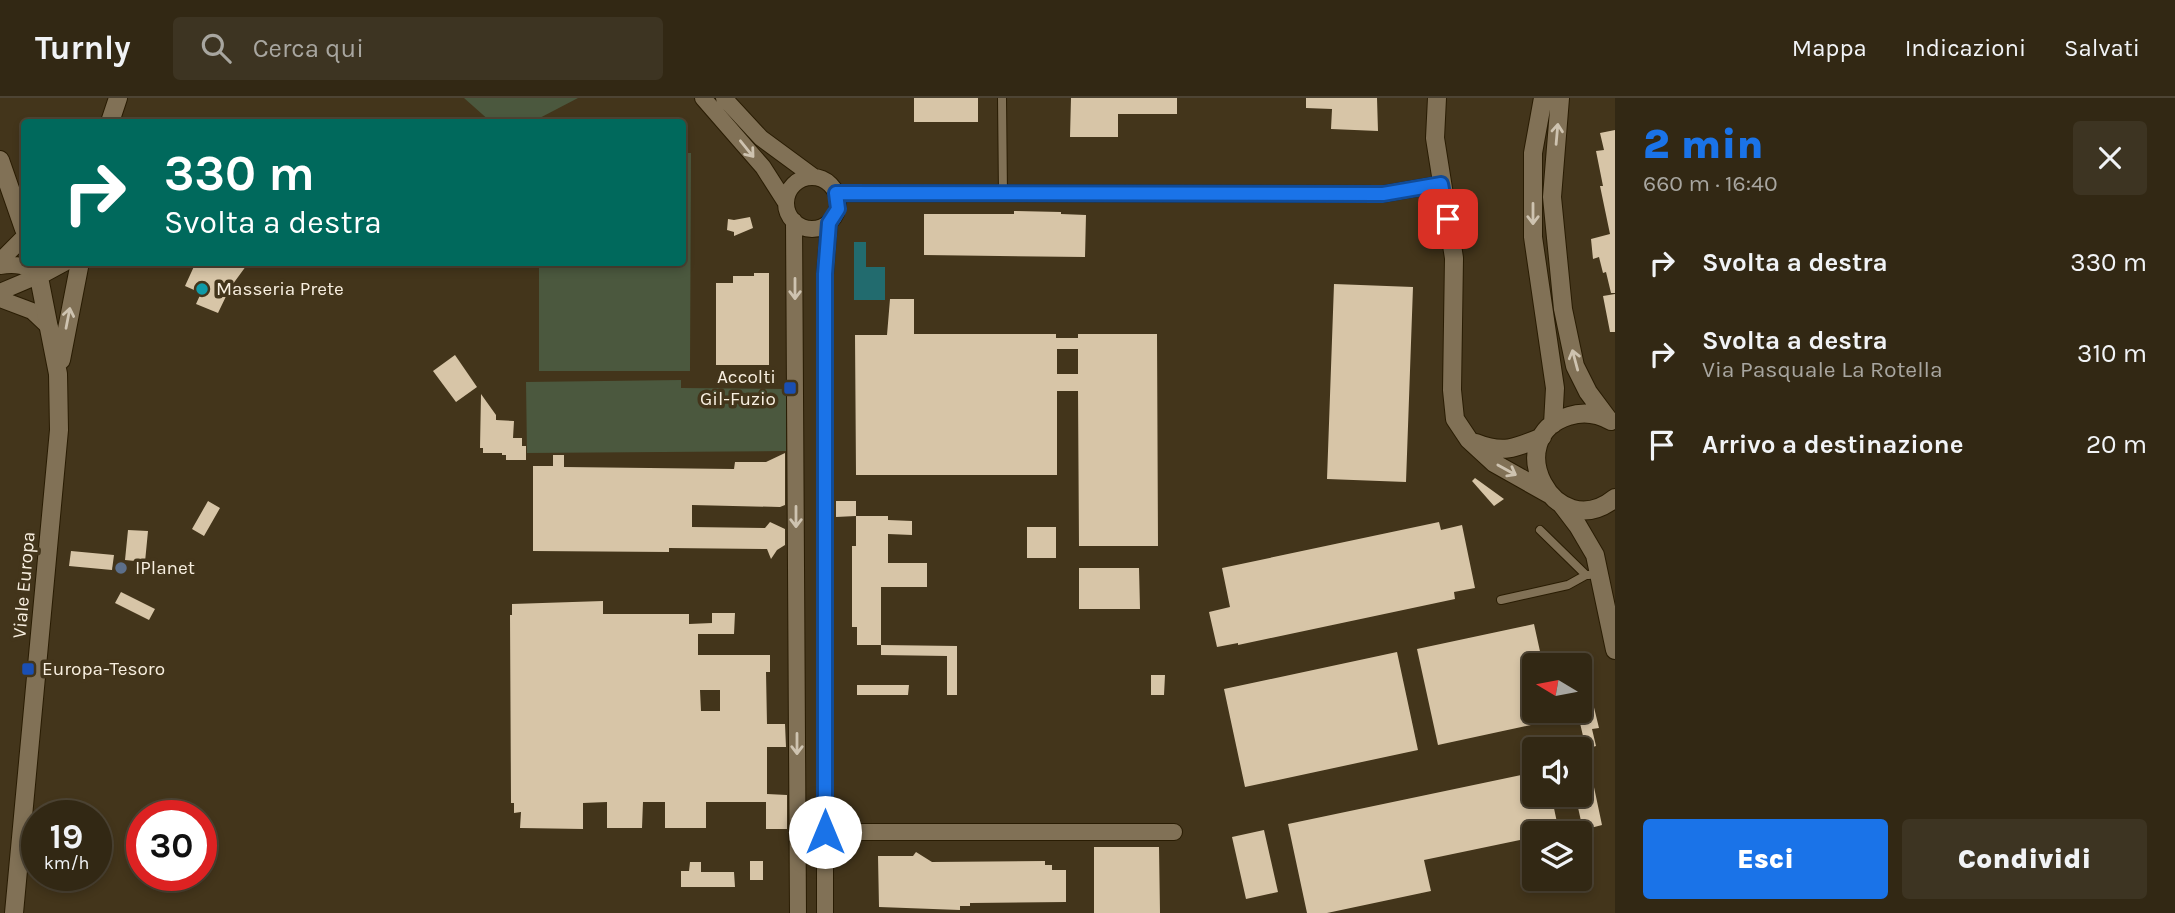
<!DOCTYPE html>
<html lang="it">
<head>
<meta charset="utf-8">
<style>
  body { margin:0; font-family:Karla,sans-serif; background:#3d3422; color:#f1f3f6; height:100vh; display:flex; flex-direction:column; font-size:26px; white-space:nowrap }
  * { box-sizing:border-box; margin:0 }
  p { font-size:23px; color:#a8a6a0 }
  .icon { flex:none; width:38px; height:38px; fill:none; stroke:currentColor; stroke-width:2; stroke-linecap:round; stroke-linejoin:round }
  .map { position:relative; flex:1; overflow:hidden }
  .sheet { display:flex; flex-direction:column; background:#322814; width:560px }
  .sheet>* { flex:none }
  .hud { position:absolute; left:21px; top:21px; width:665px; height:147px; border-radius:7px; box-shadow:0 4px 10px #0003,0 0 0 2px #4d4434; background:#00695c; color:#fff; overflow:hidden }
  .needle { width:46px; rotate:280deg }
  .buttons { position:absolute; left:1522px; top:555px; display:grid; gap:14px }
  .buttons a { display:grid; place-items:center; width:70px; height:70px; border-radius:7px; background:#322814; box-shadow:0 4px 10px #0003,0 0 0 2px #4d4434; font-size:35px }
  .speed { position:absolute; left:21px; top:702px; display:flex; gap:14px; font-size:35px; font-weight:700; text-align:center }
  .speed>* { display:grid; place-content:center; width:91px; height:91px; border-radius:50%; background:#322814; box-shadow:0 4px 10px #0003,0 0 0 2px #4d4434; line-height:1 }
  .speed small { font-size:18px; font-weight:400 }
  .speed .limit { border:10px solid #d22; background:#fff; color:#111 }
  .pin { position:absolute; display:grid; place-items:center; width:60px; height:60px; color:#fff; margin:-30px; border-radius:14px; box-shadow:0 4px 10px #0006 }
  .me { position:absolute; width:77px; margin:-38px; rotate:0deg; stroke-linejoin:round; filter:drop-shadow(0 0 5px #0008) }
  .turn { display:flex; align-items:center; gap:24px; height:147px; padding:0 28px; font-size:32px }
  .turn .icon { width:91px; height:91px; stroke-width:2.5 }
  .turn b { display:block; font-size:49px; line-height:60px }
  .round { display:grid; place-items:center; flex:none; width:74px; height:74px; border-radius:7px; background:#3d3422 }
  .summary { display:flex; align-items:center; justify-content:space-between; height:119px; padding:0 28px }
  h1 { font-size:42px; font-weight:800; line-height:52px; color:#1a73e8 }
  .button { display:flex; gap:14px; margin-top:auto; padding:14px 28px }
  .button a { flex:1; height:80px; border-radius:7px; background:#1a73e8; color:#fff; font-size:28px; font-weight:800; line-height:80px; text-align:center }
  .button a+a { background:#3d3422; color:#f1f3f6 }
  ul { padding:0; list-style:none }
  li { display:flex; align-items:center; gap:21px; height:91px; padding:0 28px }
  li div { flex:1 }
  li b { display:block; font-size:26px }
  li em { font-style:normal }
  header { display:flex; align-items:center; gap:42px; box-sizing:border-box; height:98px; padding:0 35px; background:#322814; border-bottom:2px solid #4d4434 }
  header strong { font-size:33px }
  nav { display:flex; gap:38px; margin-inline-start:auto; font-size:24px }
  .search { width:490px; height:63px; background:#3d3422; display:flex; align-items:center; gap:18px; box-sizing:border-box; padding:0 24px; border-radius:7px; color:#a8a6a0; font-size:26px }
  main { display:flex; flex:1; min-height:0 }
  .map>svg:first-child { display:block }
</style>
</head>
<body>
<header>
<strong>Turnly</strong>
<div class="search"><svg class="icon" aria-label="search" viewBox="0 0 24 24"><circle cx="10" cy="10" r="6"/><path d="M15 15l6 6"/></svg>Cerca qui</div>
<nav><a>Mappa</a><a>Indicazioni</a><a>Salvati</a></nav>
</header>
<main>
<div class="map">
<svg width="1615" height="815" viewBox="0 0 1615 815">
  <rect width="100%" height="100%" fill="#43351b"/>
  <path fill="#4b583e" d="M464,0H578L532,24H491Z
    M683,55H691L690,273H539V165L682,164Z
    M681,282V290L786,291V353L527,355L526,284Z"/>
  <path fill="#226b6e" d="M854,144H866V169H885V202H854Z"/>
  <path fill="#d7c5a7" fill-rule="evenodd" d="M914,0H978V24H914Z
    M1071,0H1177V16H1118V39H1070Z
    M1306,0H1377L1378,33L1331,31L1332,11L1306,10Z
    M1615,32V195H1611L1606,174L1603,175L1599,159L1593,161L1591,141L1610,136L1600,88H1603L1596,53L1604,52L1600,35Z
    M1014,113L1061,114V116L1086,117L1085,159L924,157V116H1014Z
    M750,119L753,130L734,138V134L727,132L728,121L734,122Z
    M196,164H249L230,190L218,215L196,206L201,195L185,188Z
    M754,175H769V267H716V185H733V178H754Z
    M1334,186L1413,189L1406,384L1327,381Z
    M1615,196V234H1610L1603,198Z
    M890,201H914V236H1056V240H1078V236H1157L1158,448H1079L1078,293H1057V377H856L855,237H887ZM1057,251H1078V276H1057Z
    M455,257L477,289L456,304L433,273Z
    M481,296L496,317V322L514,323L513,340H522V348H526V362H506V357H502V355H483V350H480Z
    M785,355V407L780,409L692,407V429L765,430L770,424L785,431V447L777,452L771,461L767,451L669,450V454L533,453V368H553V357H564V369L734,371L735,364H766Z
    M1475,380L1504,401L1494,408L1472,383Z
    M208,403L220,410L204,438L192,431Z
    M836,403H856V418L836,419Z
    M856,418H888V422L912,423V437L888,436V465H927V489H881V547H857V529H852V448H856Z
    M1439,424L1441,432L1462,427L1475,490L1454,494L1455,501L1238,547V545L1217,549L1209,514L1230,509L1222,470Z
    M1027,429H1056V460H1027Z
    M128,432L148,433L145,464L125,462Z
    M71,453L114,457L112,472L69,468Z
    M1079,470H1139L1140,511H1079Z
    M121,494L155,511L149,522L115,505Z
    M603,503V516H689V526L712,525V515H735L734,536H698V557H770V574H766L767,626H785L786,649H767V696L787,697V731H766V704H706V730H665V704H643L642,730H607V704L583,705V731L520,730L521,714L514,715V705H511L510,517H512V506ZM700,592H720V613H701Z
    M1534,526L1543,567H1535V612H1552L1554,622L1438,647L1417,551Z
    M881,547L957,548V597H947V558L881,557Z
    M1397,554L1418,652L1245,689L1224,591Z
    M1151,577H1165L1164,597H1151Z
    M857,587H909L908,597H857Z
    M1590,593L1599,630L1592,631L1596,648L1586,651L1577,612H1580V595Z
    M1535,674V696H1551L1559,734L1535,735V739L1424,762L1431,793L1327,815H1307L1288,726Z
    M1591,675L1602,727L1583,732L1575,696H1580V677Z
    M1264,732L1278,794L1246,801L1232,739Z
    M1094,749H1159L1160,815H1094Z
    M916,754L932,764L1045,763V767H1052V772H1066V804L970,805V808H960V812L879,809L878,758H913Z
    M750,763H763V782H750Z
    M690,764H701V774H734L735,789H681V773H689Z"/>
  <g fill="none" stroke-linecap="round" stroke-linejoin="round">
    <g stroke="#291c03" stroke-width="10">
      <path id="service" d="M1002,0L1003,96
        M1540,432L1586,477H1589
        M1501,502L1568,487L1586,477"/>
    </g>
    <g stroke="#291c03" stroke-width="18">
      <path id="minor" d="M703,0L763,69L786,105
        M724,0L761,40L814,79
        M786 105a26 26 0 1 1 52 0a26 26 0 1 1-52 0Z
        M836,95L1383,96L1441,86
        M794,123L798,815
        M0,163L24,139
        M0,168C17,165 26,168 40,177
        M0,194L40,177
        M0,201L32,213L50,230
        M825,734H1174
        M825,815V176L829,125"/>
    </g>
    <g stroke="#291c03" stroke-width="20">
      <path id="tertiary" d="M1437,0L1435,40L1454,160L1452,292L1455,321L1469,342L1494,365L1549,396
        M1543,0L1533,55V139L1555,290L1553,326
        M1560,0L1552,99L1563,211L1575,268L1588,294L1608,321
        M1611,323C1597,315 1584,313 1569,318C1499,339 1554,449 1615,400
        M1476,345C1503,356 1516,350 1542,339
        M1562,407L1578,428L1595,457L1615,552"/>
    </g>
    <g stroke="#291c03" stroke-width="20">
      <path id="secondary" d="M110,24L118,0
        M0,62L24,131
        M40,177L64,164
        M61,262L80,164
        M14,815L59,332L58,276L36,164"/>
    </g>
    <use href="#service" stroke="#817156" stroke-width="8"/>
    <use href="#minor" stroke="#817156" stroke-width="16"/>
    <use href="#tertiary" stroke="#817156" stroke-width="18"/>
    <use href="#secondary" stroke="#817156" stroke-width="18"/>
  </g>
  <defs><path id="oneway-shaft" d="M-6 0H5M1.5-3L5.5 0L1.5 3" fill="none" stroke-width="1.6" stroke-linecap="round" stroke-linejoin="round" transform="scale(1.75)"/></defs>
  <g stroke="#cec3b0">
    <use href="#oneway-shaft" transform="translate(1557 36) rotate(-85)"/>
    <use href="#oneway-shaft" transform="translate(747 51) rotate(51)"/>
    <use href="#oneway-shaft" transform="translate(1533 116) rotate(90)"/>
    <use href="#oneway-shaft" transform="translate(795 191) rotate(90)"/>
    <use href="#oneway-shaft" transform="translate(68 220) rotate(-79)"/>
    <use href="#oneway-shaft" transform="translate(1575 262) rotate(-105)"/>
    <use href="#oneway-shaft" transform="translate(1507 372) rotate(29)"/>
    <use href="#oneway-shaft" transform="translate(796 419) rotate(90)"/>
    <use href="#oneway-shaft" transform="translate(797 646) rotate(90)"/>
  </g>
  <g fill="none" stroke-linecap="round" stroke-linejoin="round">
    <g stroke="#114b97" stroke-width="18">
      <path id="route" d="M825,734V176L829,125L838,111L836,95L1383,96L1441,86L1448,121"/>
    </g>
    <use href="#route" stroke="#1a73e8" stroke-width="12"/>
  </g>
  <circle fill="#0f9aa8" stroke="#43351b" stroke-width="2.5" cx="202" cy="191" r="7"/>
  <g fill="#1a4fb4" stroke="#43351b" stroke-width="2.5">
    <rect x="783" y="283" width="14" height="14" rx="3.5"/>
    <rect x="21" y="564" width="14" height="14" rx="3.5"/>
  </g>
  <circle fill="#5c6f8a" stroke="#43351b" stroke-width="2.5" cx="121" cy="470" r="7"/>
  <g text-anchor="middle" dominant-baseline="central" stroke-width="7" stroke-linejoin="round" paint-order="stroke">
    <g font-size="19" fill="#f8efe0" stroke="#43351b" text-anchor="start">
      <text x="216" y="191">Masseria Prete</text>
      <text x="776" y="279" text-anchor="end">Accolti<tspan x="776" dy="22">Gil-Fuzio</tspan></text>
      <text x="135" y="470">IPlanet</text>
      <text x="42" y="571">Europa-Tesoro</text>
    </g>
    <g font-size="19" fill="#f8efe0" stroke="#43351b">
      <text transform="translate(24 487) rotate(-85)">Viale Europa</text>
    </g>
  </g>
</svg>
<div class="buttons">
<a><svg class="needle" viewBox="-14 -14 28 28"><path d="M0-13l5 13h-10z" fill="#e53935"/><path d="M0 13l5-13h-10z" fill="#a8a6a0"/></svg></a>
<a><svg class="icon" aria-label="sound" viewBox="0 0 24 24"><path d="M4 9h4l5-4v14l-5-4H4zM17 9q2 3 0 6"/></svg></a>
<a><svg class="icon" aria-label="layers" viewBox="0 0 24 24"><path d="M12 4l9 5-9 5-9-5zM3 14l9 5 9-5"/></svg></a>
</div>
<div class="speed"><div>19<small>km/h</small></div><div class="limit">30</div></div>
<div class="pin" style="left:1448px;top:121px;background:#d93025"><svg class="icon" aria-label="arrive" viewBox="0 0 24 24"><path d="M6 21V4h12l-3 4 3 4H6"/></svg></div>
<svg class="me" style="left:825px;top:734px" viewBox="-20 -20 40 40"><circle r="19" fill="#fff"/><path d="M0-13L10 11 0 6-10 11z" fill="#1a73e8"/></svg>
<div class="hud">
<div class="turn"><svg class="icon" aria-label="right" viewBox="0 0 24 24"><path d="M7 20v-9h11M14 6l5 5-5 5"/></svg><div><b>330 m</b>Svolta a destra</div></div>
</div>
</div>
<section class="sheet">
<div class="summary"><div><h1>2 min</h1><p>660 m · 16:40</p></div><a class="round"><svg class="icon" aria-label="close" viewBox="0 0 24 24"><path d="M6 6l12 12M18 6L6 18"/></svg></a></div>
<ul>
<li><svg class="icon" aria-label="right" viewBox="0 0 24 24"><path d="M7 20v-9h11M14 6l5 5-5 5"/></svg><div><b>Svolta a destra</b></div><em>330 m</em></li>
<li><svg class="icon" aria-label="right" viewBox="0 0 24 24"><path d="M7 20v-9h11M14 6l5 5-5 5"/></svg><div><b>Svolta a destra</b><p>Via Pasquale La Rotella</p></div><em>310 m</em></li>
<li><svg class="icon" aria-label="arrive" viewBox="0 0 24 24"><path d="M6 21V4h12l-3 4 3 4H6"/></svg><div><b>Arrivo a destinazione</b></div><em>20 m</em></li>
</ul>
<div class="button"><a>Esci</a><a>Condividi</a></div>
</section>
</main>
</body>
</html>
